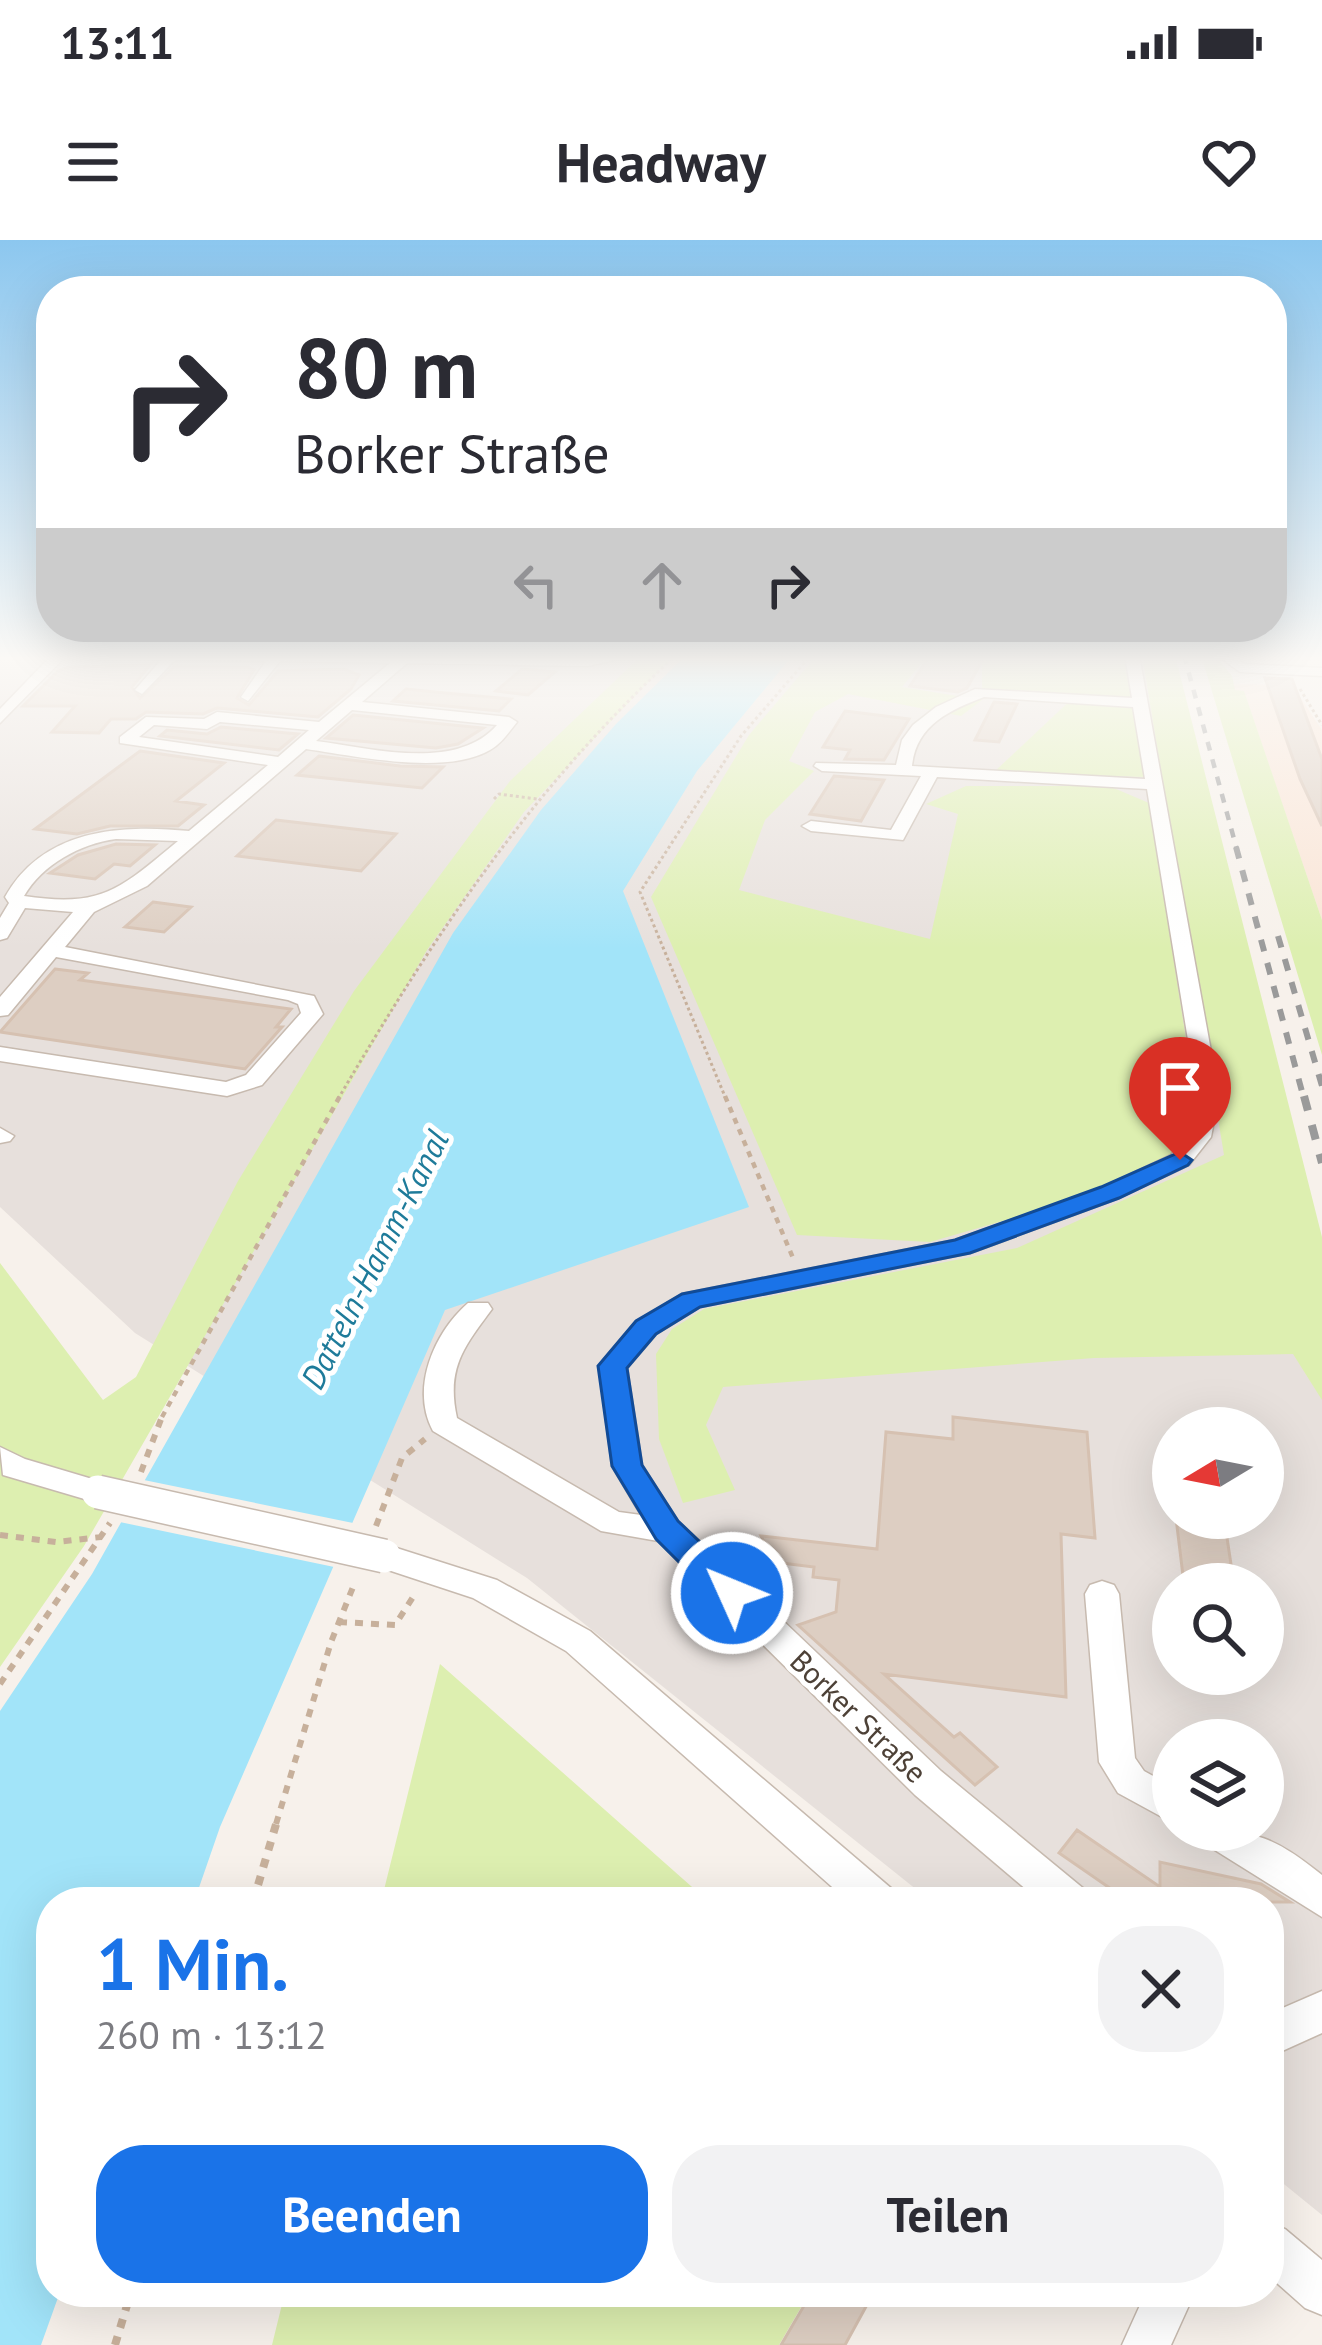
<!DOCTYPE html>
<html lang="de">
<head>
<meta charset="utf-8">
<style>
  body { margin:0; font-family:"PT Sans",sans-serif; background:#f2f2f3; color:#2b2b33; height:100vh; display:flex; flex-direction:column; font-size:45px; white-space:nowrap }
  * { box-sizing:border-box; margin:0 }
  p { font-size:39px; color:#7c7c81 }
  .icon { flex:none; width:66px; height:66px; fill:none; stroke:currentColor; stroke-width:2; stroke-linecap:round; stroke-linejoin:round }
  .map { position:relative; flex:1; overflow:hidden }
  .side { position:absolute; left:36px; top:1647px; width:1248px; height:420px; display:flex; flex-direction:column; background:#fff; border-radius:48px; box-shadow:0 12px 48px #0002 }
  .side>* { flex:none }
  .top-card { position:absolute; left:36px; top:36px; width:1251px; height:366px; border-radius:48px; box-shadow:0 12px 48px #0002; background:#fff; color:#2b2b33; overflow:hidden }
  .needle { width:78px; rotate:260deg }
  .buttons { position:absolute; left:1152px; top:1167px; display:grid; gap:24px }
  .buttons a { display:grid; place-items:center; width:132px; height:132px; border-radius:50%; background:#fff; box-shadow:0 12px 48px #0002; font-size:60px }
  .pin { position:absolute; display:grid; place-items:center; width:102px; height:102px; color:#fff; margin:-123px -51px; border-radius:50% 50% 50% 0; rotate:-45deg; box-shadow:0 0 12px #0007 }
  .pin .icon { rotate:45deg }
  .me { position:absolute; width:132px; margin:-66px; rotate:314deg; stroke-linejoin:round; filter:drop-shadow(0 0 9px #0008) }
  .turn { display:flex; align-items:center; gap:42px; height:252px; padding:0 60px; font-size:54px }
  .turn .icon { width:156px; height:156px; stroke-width:2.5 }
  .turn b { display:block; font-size:84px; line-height:102px }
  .lanes { display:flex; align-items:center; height:114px; padding:0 60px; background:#0003; justify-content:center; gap:60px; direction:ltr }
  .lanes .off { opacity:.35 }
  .round { display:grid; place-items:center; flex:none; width:126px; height:126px; border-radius:48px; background:#f2f2f3 }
  .headline { display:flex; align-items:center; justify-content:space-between; height:204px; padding:0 60px }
  h1 { font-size:72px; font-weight:700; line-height:90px; color:#1a73e8 }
  .button { display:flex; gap:24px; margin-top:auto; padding:24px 60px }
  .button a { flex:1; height:138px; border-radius:48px; background:#1a73e8; color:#fff; font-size:48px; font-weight:700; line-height:138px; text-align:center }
  .button a+a { background:#f2f2f3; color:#2b2b33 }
  .status { display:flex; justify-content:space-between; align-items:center; height:84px; padding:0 60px; background:#fff; direction:ltr }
  .status svg { height:33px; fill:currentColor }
  header { display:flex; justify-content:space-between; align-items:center; height:156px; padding:0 60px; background:#fff; font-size:54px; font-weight:700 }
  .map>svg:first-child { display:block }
</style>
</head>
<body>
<div class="status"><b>13:11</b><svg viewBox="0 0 49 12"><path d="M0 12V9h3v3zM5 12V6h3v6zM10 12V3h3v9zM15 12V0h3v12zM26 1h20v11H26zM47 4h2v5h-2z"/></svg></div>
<header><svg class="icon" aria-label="menu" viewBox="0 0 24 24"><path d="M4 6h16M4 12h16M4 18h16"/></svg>Headway<svg class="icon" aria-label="heart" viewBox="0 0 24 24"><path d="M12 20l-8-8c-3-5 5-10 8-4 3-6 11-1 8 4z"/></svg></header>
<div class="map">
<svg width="1322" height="2105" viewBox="0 0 1322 2105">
  <rect width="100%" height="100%" fill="#f7f1eb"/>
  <path fill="#fae4d5" d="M1233,444L1292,445L1322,490V680L1244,452L1235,451Z"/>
  <path fill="#e7e0dc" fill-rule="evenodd" d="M0,415H1157L1322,1119V1975L1269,1932V1662H932L527,1338L135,1093L0,967ZM1173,1188H1263V1278H1173ZM1173,1344H1263V1434H1173ZM1173,1500H1263V1590H1173Z"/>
  <path fill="#ddefb0" d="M642,415H674L524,572L427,710L84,1306L0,1427V1023L103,1160L136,1137L238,941L354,751L510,541Z
    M817,415H928L902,447L982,460L961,476L848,454L815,472L789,521L814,531L765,580L739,650L930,699L958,574L926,564L966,546H1109L1149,563L1197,869L1170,915L1061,964L930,1002L797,995L651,657L749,495Z
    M973,415H1123L1146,537L993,533L1076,455L982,449V417Z
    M1142,415H1175L1322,997V1160L1293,1114L1094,1118L723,1147L706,1185L735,1250L683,1263L659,1199L656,1114L672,1089L704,1069L1017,1008L1224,915Z
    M1201,415H1215L1232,436L1235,450L1244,451L1322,680V815Z
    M440,1424L709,1662H381Z
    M285,2052H810L779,2105H272Z"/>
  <path fill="#a2e4f9" d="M686,415H793L697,531L623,651L749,967L445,1070L220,1587L194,1662H51V2052H60L41,2105H0V1471L92,1334L453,693L541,570L616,484Z"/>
  <path fill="#f7f1eb" d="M139,1239L358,1284L339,1328L115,1281Z"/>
  <path fill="#ddcec2" stroke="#d6c1b1" stroke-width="3" d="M930,415H957L982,421L967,448L958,452L910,446Z
    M150,425L132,447L140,458L175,426L248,427L254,430L237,458L249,465L278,431L344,429L359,435L351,449L318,477L217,468L203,474L146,472L136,479H111L99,493L52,492L75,466H23L58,431L69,427Z
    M522,429L555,432L528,455L496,451Z
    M1265,438L1292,439L1322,519V586L1300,539Z
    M406,449L435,452L511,459L499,471L393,461Z
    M994,462L1017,464L999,502L975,500Z
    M845,471L909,479L884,520L845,519L850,510L823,507Z
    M353,475L483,488L458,504L436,508L326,498Z
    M221,487L298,494L279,510L160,496L167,490L207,494Z
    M140,511L224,523L176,561L204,565L178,586H110L77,594L35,589Z
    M319,516L400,526L443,527L422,548L297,535Z
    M834,536L884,540L861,581L810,574Z
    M276,580L396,594L361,631L237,616Z
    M116,604L155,605L130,626L114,624L95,639L50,633L78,615Z
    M153,662L191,667L164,692L125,687Z
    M55,729L88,733L80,740L291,769L276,787H282L245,829L0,792Z
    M953,1177L1087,1192L1095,1298L1061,1294L1066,1457L884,1434L954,1497L960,1493L997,1527L975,1545L798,1385L836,1372L839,1340L813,1337L814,1327L774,1322L761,1296L877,1309L886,1192L953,1199Z
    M1176,1278H1224L1234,1344H1184Z
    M1077,1590L1160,1647V1622L1261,1644L1290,1662H1130L1059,1613Z
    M812,2052H874L845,2105H781Z"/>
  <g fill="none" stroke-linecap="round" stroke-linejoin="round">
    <g stroke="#c7baaf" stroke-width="3">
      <path id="minor" d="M52,415H67L0,483V469Z
        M132,415L588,418L637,415L588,426L407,423L362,462L509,477L517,482C509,492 501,504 490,510C446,536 355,516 306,509L147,646L94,672L65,707L314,756L323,774L262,845L227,856L0,821V807L226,842L246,835L301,773L298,764L288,760L56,717L8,775L0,776V757L73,672L25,668L7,698L0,700V678L9,663L5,657C43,589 120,584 189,591L268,525L120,503V497L146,477L204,479L217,472L319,482L390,423L280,421L248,461L241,457L266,421L175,420L142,454L135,450L161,420ZM352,470L497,485C456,532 371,508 316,501ZM220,482L309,490L278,517L139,497L154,485L207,489ZM116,599L178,601C120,649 102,668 24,656C43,624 80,604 116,599Z
        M1125,415H1139L1219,855L1211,897L1189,925L1119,958L970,1013L700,1067L656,1094L627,1128L642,1225L678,1281L941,1531L1084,1649L1090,1662H1041L915,1555L658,1301L601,1291L433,1191C410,1148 434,1093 468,1063H488L492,1069C464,1107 446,1128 457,1178L619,1272L641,1275L612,1226L599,1126L636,1082L682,1054L955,1000L1101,948L1171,915L1187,896L1197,855L1147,549L937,537L903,600L811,591L802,586L811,581L891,590L921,536L822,531L814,526L816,523L896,525L902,500L913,485L936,467L975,449L1132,458ZM984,457L1133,467L1145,539L912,526C916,485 950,470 984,457Z
        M1217,415H1232L1244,424L1322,428V436L1240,432Z
        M0,888L14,896L10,901L0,903Z
        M0,1207L25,1219L109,1244L114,1252L109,1260L98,1263L3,1235Z
        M384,1304L497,1340L590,1391L892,1649L898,1662H849L566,1411L473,1358L373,1325L368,1316L373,1307Z
        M1102,1341L1114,1345L1119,1354L1135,1518L1144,1531L1173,1547V1583L1118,1553L1099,1522L1085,1354L1090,1345Z
        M1196,1590C1256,1590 1274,1597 1322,1635V1677L1202,1602Z
        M1322,1751V1793L1269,1817V1774Z
        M1269,1982L1285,1989L1322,2020V2075L1305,2068L1269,2036Z
        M1146,2052H1195L1171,2105H1122Z"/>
    </g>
    <path stroke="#c7b09b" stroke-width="3" stroke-dasharray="3 3" stroke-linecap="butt" d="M1300,449L1322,485
      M494,559L499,554L537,559
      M338,859C437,691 532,548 676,415
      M726,859L640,652L741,496L811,415"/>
    <path stroke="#c7b09b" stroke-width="4.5" stroke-dasharray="6 6" stroke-linecap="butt" d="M725,856L793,1018
      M162,1177L340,856"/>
    <path stroke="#c7b09b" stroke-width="6" stroke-dasharray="8 8" stroke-linecap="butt" d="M141,1232L163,1174
      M376,1286L402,1218L425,1199
      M0,1295L56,1302L101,1297
      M339,1382L395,1385L415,1354
      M0,1444L110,1283
      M276,1584L331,1402L355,1342"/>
    <path stroke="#c7b09b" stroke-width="8" stroke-dasharray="9 9" stroke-linecap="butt" d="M253,1662L277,1581
      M115,2105L131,2052"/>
    <use href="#minor" fill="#fff" fill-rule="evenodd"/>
    <path stroke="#9a9a9a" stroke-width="4.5" stroke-dasharray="9 9" stroke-linecap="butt" d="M1184,415L1237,610"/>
    <path stroke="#9a9a9a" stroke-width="6" stroke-dasharray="12 12" stroke-linecap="butt" d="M1236,607L1304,859
      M1278,696L1322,846"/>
    <path stroke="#9a9a9a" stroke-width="8" stroke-dasharray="15 15" stroke-linecap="butt" d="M1304,856L1322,923"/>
    <g stroke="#c7baaf" stroke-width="36" stroke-linecap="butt">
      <path id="minor-bridge" d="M98,1252L384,1316"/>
    </g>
    <use href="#minor-bridge" stroke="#fff" stroke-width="33"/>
  </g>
  <linearGradient id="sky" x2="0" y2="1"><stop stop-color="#8cc7ef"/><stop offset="0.59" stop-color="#fbf9f6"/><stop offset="1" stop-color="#fbf9f6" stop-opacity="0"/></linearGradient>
  <rect width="1322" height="709" fill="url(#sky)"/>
  <path fill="#1a73e8" stroke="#114b97" stroke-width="3" d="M1180,912L1192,920L1188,925L1119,958L970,1013L700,1067L656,1094L627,1128L642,1225L678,1281L744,1344L749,1353L744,1363L732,1366L720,1363L656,1299L612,1226L598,1126L636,1081L682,1054L955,1000L1101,947Z"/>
  <g text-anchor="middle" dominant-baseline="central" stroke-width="10" stroke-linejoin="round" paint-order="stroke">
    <g font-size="30" fill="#4d4137" stroke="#fff">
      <text transform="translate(859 1476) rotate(44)">Borker Straße</text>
    </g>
    <g font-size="33" font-style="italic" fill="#1e7b9a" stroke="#fff">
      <text transform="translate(374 1019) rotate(-63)">Datteln-Hamm-Kanal</text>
    </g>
  </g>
</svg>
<div class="buttons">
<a><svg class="needle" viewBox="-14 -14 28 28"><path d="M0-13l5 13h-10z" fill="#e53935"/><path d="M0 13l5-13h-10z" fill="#7c7c81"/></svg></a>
<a><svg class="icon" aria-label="search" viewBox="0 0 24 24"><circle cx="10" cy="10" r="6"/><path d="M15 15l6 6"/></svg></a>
<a><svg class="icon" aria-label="layers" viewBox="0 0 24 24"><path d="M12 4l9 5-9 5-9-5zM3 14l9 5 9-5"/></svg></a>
</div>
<div class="pin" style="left:1180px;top:920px;background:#d93025"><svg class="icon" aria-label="arrive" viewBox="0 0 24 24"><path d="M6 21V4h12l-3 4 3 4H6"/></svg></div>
<svg class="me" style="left:732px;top:1353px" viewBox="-20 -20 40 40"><circle r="17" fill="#1a73e8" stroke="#fff" stroke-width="3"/><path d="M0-11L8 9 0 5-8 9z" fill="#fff"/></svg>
<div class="top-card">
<div class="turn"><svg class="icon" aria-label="right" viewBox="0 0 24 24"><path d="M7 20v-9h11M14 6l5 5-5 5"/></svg><div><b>80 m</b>Borker Straße</div></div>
<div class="lanes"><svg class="icon off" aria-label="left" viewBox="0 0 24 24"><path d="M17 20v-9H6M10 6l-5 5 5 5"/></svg><svg class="icon off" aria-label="ahead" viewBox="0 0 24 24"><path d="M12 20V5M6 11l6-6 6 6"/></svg><svg class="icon" aria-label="right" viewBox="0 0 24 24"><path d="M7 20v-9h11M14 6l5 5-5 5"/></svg></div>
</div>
<section class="side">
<div class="headline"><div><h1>1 Min.</h1><p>260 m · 13:12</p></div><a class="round"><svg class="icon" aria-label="close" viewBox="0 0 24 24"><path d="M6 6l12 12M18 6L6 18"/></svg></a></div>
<div class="button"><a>Beenden</a><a>Teilen</a></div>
</section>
</div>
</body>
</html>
